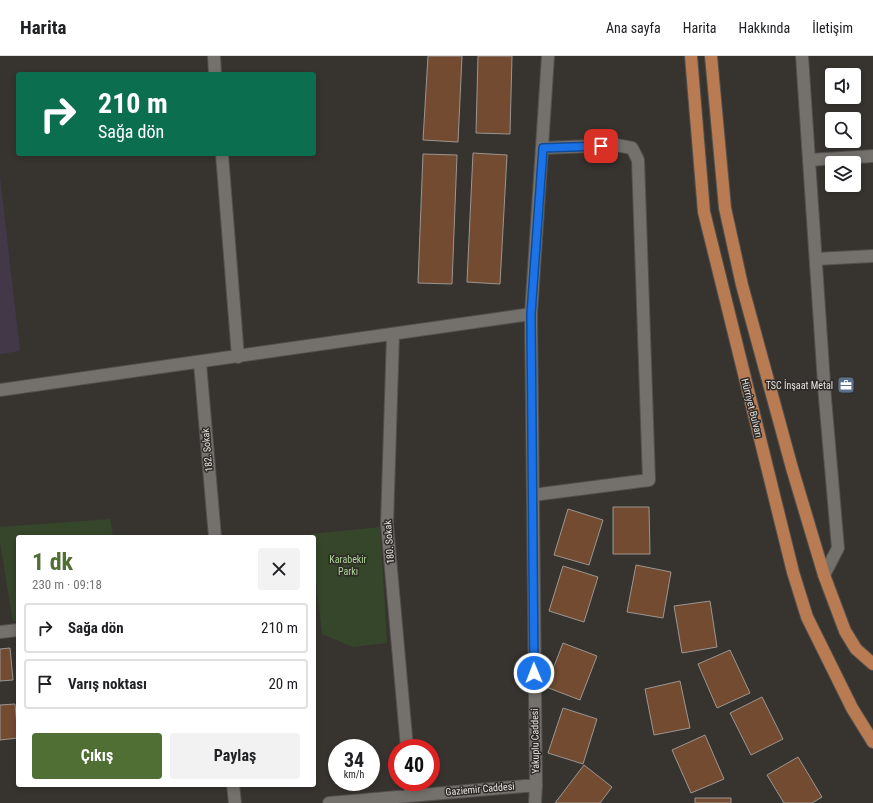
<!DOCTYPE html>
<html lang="tr">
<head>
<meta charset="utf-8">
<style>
  body { margin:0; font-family:"Roboto Condensed",sans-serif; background:#f2f2f2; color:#202124; height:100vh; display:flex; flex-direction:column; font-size:15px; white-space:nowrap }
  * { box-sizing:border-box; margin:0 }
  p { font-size:13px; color:#757577 }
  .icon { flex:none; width:22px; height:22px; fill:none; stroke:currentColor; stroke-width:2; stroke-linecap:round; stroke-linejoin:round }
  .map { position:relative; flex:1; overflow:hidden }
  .drawer { position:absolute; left:16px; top:479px; width:300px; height:252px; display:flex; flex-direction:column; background:#fff; border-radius:4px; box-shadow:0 2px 6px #0003 }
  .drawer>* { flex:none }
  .hud { position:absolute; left:16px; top:16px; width:300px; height:84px; border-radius:4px; box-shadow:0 2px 6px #0003; background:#0b6e4f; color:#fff; overflow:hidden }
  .controls { position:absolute; left:825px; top:12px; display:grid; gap:8px }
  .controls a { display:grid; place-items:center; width:36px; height:36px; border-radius:4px; background:#fff; box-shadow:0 2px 6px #0003; font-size:20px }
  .speed { position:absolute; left:328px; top:683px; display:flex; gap:8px; font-size:20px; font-weight:700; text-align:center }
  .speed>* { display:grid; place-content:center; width:52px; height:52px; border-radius:50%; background:#fff; box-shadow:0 2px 6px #0003; line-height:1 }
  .speed small { font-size:10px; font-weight:400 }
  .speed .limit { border:6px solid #d22; background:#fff; color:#111 }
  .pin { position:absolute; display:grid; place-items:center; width:34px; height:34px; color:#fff; margin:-17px; border-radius:8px; box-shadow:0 2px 6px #0006 }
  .me { position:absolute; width:44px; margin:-22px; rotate:359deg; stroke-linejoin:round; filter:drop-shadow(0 0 3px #0008) }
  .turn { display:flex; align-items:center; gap:14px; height:84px; padding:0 16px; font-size:18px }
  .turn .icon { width:52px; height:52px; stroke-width:2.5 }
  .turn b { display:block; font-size:28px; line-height:34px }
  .round { display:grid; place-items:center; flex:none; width:42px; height:42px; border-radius:4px; background:#f2f2f2 }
  .summary { display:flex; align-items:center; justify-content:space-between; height:68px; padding:0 16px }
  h1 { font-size:24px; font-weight:700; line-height:30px; color:#4f6f34 }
  .cta { display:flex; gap:8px; margin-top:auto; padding:8px 16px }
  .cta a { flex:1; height:46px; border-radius:4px; background:#4f6f34; color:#fff; font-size:16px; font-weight:700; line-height:46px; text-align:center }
  .cta a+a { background:#f2f2f2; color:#202124 }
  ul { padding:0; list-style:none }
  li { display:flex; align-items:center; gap:12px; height:50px; margin:0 8px 6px; padding:0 8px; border:2px solid #e0e0e0; border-radius:4px }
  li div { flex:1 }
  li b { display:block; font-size:15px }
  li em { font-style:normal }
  header { display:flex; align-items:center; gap:24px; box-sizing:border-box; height:56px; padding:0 20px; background:#fff; border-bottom:1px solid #e0e0e0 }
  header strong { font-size:19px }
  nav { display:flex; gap:22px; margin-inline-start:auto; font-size:14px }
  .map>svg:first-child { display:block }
</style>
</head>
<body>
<header>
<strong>Harita</strong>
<nav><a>Ana sayfa</a><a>Harita</a><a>Hakkında</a><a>İletişim</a></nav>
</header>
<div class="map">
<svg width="873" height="747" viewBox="0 0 873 747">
  <rect width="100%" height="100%" fill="#373430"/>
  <path fill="#433848" d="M0,121L20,295L0,298Z"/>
  <path fill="#35462a" d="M110,463L113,481H18V565L13,566L0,486V471Z
    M380,471L387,587L353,591L322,578L314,511V481H310V478Z"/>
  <path fill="#734b31" stroke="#9b9692" d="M428,0H462L458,86L423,84Z
    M478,0H512L510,78L476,77Z
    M473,97L507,99L500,228L467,226Z
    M423,98L457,99L452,228L418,227Z
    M613,451H649L650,498H613Z
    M568,453L603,464L589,509L554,499Z
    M636,509L671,516L663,562L627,556Z
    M563,510L598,521L584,566L549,555Z
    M710,545L717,591L682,597L674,550Z
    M563,587L597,600L580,644L546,631Z
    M10,592L13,624L0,625V593Z
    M730,594L750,637L717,652L698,608Z
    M680,625L690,672L654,679L645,633Z
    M762,641L783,683L751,699L730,657Z
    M15,648L18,682L0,684V649Z
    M563,652L597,663L583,708L548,697Z
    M705,679L724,723L691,737L672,694Z
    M798,701L822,741L812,747H784L767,719Z
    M584,709L612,731L600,747H555Z
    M695,742H731V747H695Z"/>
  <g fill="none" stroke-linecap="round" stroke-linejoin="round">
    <g stroke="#53504d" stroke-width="14">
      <path id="minor" d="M214,0L215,18
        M802,0L825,342L838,492L824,519
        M222,98L238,301
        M809,104L873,100
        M816,203L873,200
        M393,279L387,468L407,692
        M200,307L215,481
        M0,334L531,258
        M533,439L649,424L638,104L632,92L616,89L543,92
        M0,576L18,574
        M410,726L411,740
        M233,729L235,747
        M329,747L536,729
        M535,747L536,729L531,258L548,0"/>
    </g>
    <g stroke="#53504d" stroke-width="14">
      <path id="major" d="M691,0L704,156L793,516L807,561L852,652L873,686
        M711,0L725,152L742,229L792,412L824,519L845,575L856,593L873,608"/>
    </g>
    <use href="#minor" stroke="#74716d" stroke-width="12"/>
    <use href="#major" stroke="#b87b52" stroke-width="12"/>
  </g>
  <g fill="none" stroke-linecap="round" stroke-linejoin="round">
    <g stroke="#114b97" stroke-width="10">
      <path id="route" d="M534,617L531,258L543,92L601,90"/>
    </g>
    <use href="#route" stroke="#1a73e8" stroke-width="7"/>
  </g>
  <defs>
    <g id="office-square" transform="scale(0.9)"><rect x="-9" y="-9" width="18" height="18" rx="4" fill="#5c6f8a" stroke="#2d2a27"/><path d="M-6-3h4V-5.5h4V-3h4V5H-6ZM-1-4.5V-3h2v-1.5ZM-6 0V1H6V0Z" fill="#fff"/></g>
  </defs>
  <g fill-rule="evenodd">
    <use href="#office-square" x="846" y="329"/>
  </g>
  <g text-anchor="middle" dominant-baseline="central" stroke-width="3" stroke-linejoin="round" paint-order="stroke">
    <g font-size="10" fill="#e7e5e2" stroke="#2d2a27" text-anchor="end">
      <text x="833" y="329">TSC İnşaat Metal</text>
    </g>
    <g font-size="10" fill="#e7e5e2" stroke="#2d2a27">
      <text transform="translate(752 352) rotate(76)">Hürriyet Bulvarı</text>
      <text transform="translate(207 394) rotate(-95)">182. Sokak</text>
      <text transform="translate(389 486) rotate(-94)">180. Sokak</text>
      <text transform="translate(535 685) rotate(-91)">Yakuplu Caddesi</text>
      <text transform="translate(480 733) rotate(-5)">Gaziemir Caddesi</text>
    </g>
    <g font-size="10" fill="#afd898" stroke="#2d2a27">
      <text x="348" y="503">Karabekir<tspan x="348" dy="12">Parkı</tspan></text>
    </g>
  </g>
</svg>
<div class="controls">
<a><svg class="icon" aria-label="sound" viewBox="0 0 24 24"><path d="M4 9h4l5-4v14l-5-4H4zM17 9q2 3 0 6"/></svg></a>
<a><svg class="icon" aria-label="search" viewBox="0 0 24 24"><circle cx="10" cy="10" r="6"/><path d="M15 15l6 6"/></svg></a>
<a><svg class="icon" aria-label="layers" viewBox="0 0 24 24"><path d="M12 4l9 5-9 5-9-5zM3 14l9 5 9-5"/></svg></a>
</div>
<div class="speed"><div>34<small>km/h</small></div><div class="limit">40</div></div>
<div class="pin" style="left:601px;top:90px;background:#d93025"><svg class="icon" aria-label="arrive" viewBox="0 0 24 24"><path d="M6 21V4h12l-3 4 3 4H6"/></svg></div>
<svg class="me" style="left:534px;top:617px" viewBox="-20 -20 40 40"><circle r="17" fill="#1a73e8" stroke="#fff" stroke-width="3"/><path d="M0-11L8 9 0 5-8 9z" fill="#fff"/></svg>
<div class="hud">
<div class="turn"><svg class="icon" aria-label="right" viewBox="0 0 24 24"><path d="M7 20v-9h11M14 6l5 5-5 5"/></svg><div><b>210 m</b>Sağa dön</div></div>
</div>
<section class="drawer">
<div class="summary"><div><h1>1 dk</h1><p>230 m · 09:18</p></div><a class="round"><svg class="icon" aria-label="close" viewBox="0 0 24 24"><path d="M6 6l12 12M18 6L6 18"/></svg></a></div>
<ul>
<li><svg class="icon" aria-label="right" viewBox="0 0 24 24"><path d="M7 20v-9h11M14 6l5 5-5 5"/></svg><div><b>Sağa dön</b></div><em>210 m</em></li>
<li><svg class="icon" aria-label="arrive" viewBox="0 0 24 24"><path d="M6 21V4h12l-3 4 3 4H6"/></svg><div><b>Varış noktası</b></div><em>20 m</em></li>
</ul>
<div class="cta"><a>Çıkış</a><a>Paylaş</a></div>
</section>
</div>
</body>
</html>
